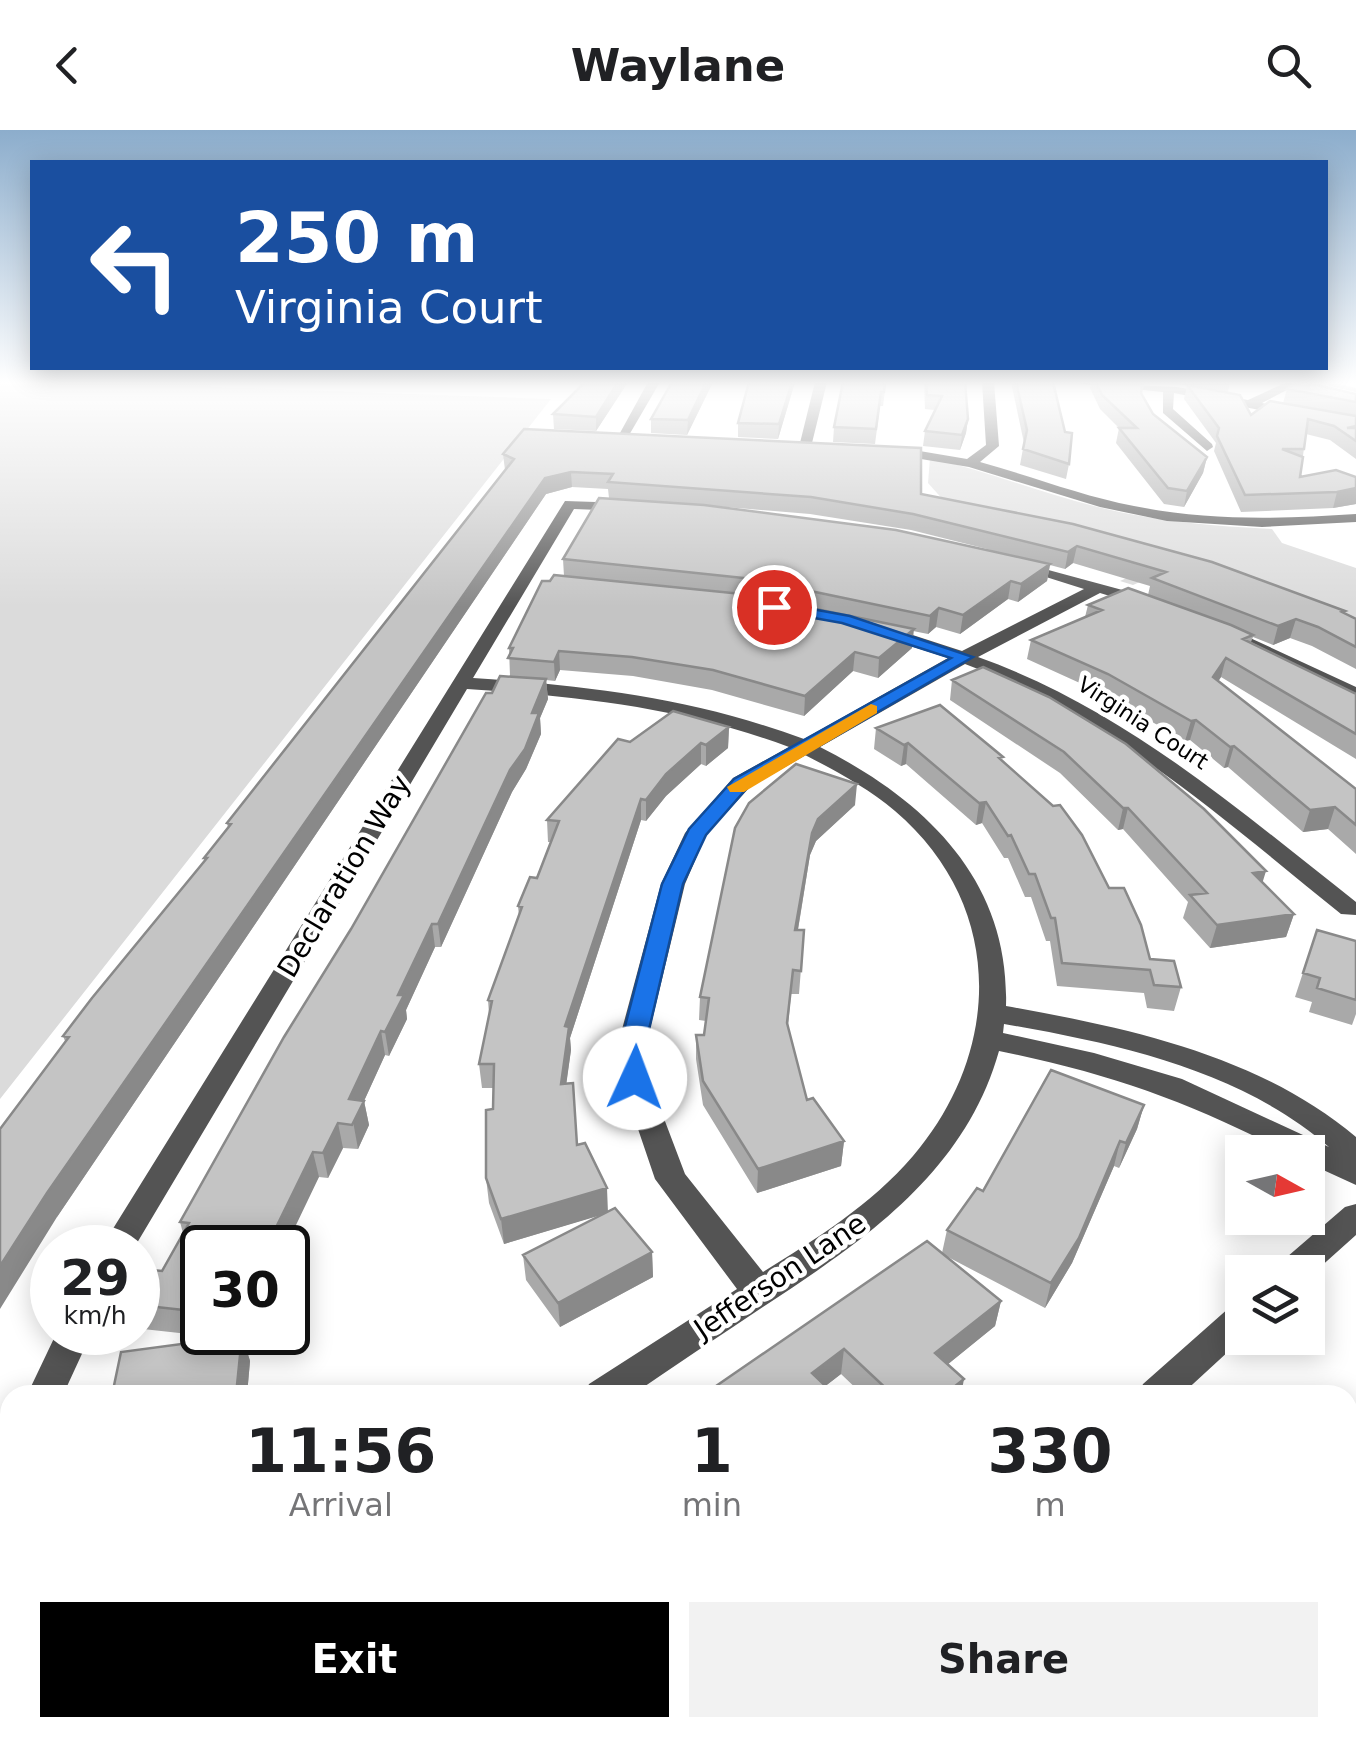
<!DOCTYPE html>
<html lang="en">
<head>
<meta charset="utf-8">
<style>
  body { margin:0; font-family:"DejaVu Sans",sans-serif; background:#f2f2f2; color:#202124; height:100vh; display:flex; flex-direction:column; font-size:38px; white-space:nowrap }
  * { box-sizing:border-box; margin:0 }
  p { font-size:32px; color:#757577 }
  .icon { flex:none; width:55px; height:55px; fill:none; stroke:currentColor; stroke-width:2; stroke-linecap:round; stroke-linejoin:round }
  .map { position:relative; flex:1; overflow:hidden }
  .sheet { position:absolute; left:0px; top:1255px; width:1358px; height:352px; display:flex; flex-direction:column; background:#fff; border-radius:30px 30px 0 0; box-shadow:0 5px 25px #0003 }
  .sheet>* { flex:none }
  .hud { position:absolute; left:30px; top:30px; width:1298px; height:210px; border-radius:0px; box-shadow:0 5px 25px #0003; background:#1a4fa0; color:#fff; overflow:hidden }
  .needle { width:65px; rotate:98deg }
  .controls { position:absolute; left:1225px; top:1005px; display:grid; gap:20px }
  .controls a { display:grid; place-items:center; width:100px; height:100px; border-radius:0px; background:#fff; box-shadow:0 5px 25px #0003; font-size:50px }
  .speed { position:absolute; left:30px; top:1095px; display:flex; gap:20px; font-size:50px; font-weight:700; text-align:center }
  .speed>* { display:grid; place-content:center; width:130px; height:130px; border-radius:50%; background:#fff; box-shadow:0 5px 25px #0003; line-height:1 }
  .speed small { font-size:25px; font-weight:400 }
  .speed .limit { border:5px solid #111; border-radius:15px; background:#fff; color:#111 }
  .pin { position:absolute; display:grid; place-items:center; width:85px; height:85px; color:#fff; margin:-42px; border:5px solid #fff; border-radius:50%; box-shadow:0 2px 10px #0007 }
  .me { position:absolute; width:110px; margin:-55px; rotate:2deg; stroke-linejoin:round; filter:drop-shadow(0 0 8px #0008) }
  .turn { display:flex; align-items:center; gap:35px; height:210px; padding:0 40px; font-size:45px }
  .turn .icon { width:130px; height:130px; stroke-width:2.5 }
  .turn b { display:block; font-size:70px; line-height:85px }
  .eta { display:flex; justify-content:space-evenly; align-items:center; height:170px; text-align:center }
  .eta b { font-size:60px; font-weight:800; line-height:70px }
  .button { display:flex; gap:20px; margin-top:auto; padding:20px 40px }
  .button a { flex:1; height:115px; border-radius:0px; background:#000; color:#fff; font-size:40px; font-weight:800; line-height:115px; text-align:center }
  .button a+a { background:#f2f2f2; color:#202124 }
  header { display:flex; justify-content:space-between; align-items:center; height:130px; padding:0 40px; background:#fff; font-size:45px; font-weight:800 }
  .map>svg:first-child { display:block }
</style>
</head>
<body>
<header><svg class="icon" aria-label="back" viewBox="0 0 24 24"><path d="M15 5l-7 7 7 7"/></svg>Waylane<svg class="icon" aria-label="search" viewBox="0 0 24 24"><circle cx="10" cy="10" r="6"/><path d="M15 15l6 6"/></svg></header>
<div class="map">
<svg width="1356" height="1607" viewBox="0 0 1356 1607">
  <rect width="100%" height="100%" fill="#fff"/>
  <path fill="#dbdbdb" d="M0,252H215L210,257L551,269L0,969Z
    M930,328C986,341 1039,362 1094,376C1152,391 1212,396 1272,399L1282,413L1356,438V494L1183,433L1133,455L1120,451L1168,429L946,373L928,353Z
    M936,1598H1069L1078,1607H927Z"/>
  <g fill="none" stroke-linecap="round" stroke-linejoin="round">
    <path stroke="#a2a2a2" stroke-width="4" d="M1330,254L1356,260"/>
    <path fill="#545454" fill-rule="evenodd" d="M648,252H660L625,312H615Z
      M815,252H827L811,317L805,321L799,317Z
      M982,252H994L999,316L980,332C1031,346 1082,366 1134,376C1207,391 1282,389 1356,384V392L1262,397L1167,391L1100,377L969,337L885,323L883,320L890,316L967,329L986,315Z
      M1064,252L1177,257L1248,270L1287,252H1302L1262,273L1356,291V299L1174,263L1173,279L1212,314L1213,317L1207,321L1163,283V262Z
      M565,371L626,373L633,377L626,381L574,379L473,548C591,556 692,568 804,609L948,528L876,505V497H888L962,521L1084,459L1011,436V430L1152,468L1154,472L1146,477L1100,463L978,527C1124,579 1236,678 1356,772V785L1341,784C1222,688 1111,588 965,534L820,617C925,670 1010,750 1006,876C1129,898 1258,925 1356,1007V1055L1308,1033V1022H1286C1187,971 1108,943 999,921C965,1042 865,1110 766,1175C721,1205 676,1235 632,1265H584L589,1254L737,1159L655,1049L621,949V903L661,754L685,703L733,648L789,617C680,577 582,567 467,559L134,1118H101ZM805,625C836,641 868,658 895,681C1005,775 1003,920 913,1026C871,1075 816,1109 763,1142L685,1044L649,949V903L685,754L706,705L749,658ZM1004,894C1118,914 1240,940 1329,1017L1182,949L1094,923L1003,903Z
      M1248,507L1356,557V570L1242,516L1239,512Z
      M1356,1074V1105L1308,1148V1142H1276L1280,1133L1345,1077Z
      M1242,1173L1243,1208L1181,1265H1138L1143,1254L1230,1177Z
      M57,1202H92L63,1265H27Z
      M66,1598H122L119,1607H63Z
      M614,1598H661L664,1607H617Z
      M710,1598H806L803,1607H713Z
      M1182,1598H1233L1236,1607H1185Z"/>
  </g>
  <path fill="#a9a9a9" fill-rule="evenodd" d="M628,252L596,301L554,299L553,284L585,253Z
    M713,252L687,305L651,303V289Z
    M749,252H795L778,309L738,307V293Z
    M886,252L883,276H880L875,314L833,312L834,297Z
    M924,252H965L968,289L966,303L960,320L923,316L925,301L935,280L925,279Z
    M1011,252H1053L1069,334L1066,349L1020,335L1024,313Z
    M1092,252H1143L1141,263L1153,284L1207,327L1203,343L1184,377L1164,374L1116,313L1119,298L1100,279L1090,258Z
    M1170,252H1230L1228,262L1251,285L1283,273L1287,259L1356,264V329L1330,310L1306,304L1300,347H1356V374L1333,378L1241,382L1214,321L1216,313L1184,269L1187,256Z
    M503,324L921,364L1345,481L1344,484L1356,489V539L1312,516L1290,508L1273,515L1253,507L1251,512L1356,564V629L1221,547L1218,552L1356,659V724L1328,699L1303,702L1228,637L1224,638L1190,610L1185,611L1104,564L1027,529L1031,510L1085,487L1088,475L1148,465L1150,456L1073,433L1065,439L1050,435L1047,451L1018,472L1008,469L960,504L936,497L928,504L913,501L912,518L878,548L853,541L804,586L712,560L633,546L560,540L555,551L546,550L548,569L540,588L541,604L526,639L512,662L441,817H435L406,880L407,889L389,926L385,925L364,971L369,995L358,1019L343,1018L328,1048L319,1047L202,1118V1202H258L254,1211L244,1210L250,1231L247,1265H112L225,1208L143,1199L138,1186V1166L162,1141L183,1103L180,1092L492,563L510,546L509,518L550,451L564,446L563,429L609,368L608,359L572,357L546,364L57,1087L65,911L63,906L205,731L204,728L228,698L227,693L505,340ZM713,376L810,384L911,400L991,420Z
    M952,550L1262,752L1294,784L1286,807L1210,818L1183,788L1188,772L1123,699L1118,700L1060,643L950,570Z
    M729,597L728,618L706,636L701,634L666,666L646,691L641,690L570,908L571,920L566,954L577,1015L608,1082L652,1122L653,1147L560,1197L526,1150L523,1125L603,1084L504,1114L489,1073L486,1048L493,979L494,958H482L479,934L489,884L488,870L519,787L518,776L537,748L551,712H548L547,690L630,612Z
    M876,598L1003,631L1109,758L1150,829L1181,857L1174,881L1147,878L1144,863L1057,856L1050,811H1046L1031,767H1025L1008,728H1004L982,693L976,695L906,634L901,636L874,619Z
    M749,673L855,675L816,711L810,725L798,800H804L799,864H791L788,896L807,970L844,1011L841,1036L757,1063L703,975L696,929V905H704L706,891L699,890L700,867Z
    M1317,800L1356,811V884L1352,895L1309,882L1312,872L1295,867Z
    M1144,975L1137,999L1119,1038L1114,1036L1072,1133L1045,1178L946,1126L1001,1171L995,1196L948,1234L961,1265H863L841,1244L825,1256L703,1265L942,1123L947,1100L983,1061Z
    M411,1598H511L499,1607H417Z"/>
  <path fill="#898989" d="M618,252H628L596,301V287Z
    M706,252H713L687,305L688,290Z
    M792,252H795L778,309L779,294Z
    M968,289L966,303L960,320L962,305Z
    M1207,327L1203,343L1184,377L1187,361Z
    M571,342L572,357L546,364L57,1087L0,1179V1136L47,1063L545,348Z
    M1356,358V374L1333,378L1337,362Z
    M1077,416L1073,433L1065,439L1068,422Z
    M1050,434L1047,451L1018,472L1021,454Z
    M1011,451L1008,469L960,504L963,485Z
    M939,478L936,497L928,504L930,486Z
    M1296,489L1290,508L1273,515L1278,496Z
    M914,499L912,518L878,548L879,528Z
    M559,521L560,540L555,551L554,532Z
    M855,522L853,541L804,586L805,566Z
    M1226,528L1221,547L1207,567L1213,547Z
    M546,549L548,569L540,588L541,604L526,639L512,662L441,817L438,794Z
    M1196,590L1190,610L1185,611L1191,591Z
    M729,597L728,618L706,636V615Z
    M701,613V634L666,666L646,691V670L666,644Z
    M908,613L906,634L901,636L904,615Z
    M1234,616L1228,637L1224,638L1230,617Z
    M857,654L855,675L816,711L810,725L794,823L795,800L812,703L818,689Z
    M641,669V690L570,908L571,920L563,978L561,954L565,896Z
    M986,672L982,693L976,695L979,673Z
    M1335,677L1328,699L1303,702L1310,680Z
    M1123,678H1128L1123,699L1118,700Z
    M1266,741L1259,764L1253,743Z
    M1294,784L1286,807L1210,818L1217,795Z
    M432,794L435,817L406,880L407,889L389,926L385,902L398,865Z
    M381,901L385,925L364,971L369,995L358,1019L349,969Z
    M1144,975L1137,999L1119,1038L1126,1013Z
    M338,993L343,1018L328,1048L323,1023Z
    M844,1011L841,1036L757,1063L758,1039Z
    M1120,1011L1114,1036L1072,1133L1045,1178L1051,1153Z
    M313,1022L319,1047L285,1118H266Z
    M607,1058L608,1083L504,1114L501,1089Z
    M652,1122L653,1147L560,1197L558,1173Z
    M1001,1171L995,1196L931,1248L935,1223Z
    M242,1206L250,1231L247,1265H236Z
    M844,1219L841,1244L814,1265L812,1243Z
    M964,1249L961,1265H944Z
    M478,1598H511L499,1607H466Z"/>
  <path fill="#c4c4c4" stroke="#898989" stroke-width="2.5" d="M585,252H618L596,287L553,284Z
    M672,252H706L688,290L651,289Z
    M749,252H792L779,294L738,293Z
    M843,252H885L884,262H881L876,299L834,297Z
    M926,252H965L968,289L962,305L925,301L942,266L927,265Z
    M1016,252H1053L1065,302L1072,303L1069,334L1023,319L1027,300Z
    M1096,252H1143L1141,263L1153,284L1207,327L1187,361L1168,358L1119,298H1137L1102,265Z
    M1296,252H1304L1356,264V272L1287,259Z
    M1187,255L1240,265L1251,285L1270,271L1356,286V296L1347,298H1356V311L1334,296L1308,289L1304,319H1282L1303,327L1300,347L1336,340L1356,347V358L1337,362L1245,365L1217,306L1219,298Z
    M524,299L921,318V364L1073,394L1212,432L1345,481L1342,482L1356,489V517L1318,497L1296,489L1278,496L1152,448L1166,442L1077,416L1068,422L913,384L811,367L608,352L613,344L571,342L545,348L47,1063L0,1136V999L69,907L63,906L92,868L207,728H204L231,694L227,693L514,329L503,324Z
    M599,368L704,375L896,400L1050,434L1021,454L1011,451L963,485L939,478L930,486L753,449L563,429Z
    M554,445L742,464L914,499L879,528L855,522L805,566L713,540L632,527L559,521L554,532L508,528L513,518H509L542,451H550Z
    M1128,458L1231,495L1253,505L1243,509L1356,564V604L1226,528L1213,547L1356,659V695L1335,677L1310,680L1234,616L1230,617L1196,590L1191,591L1108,544L1031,510L1102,480L1088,475Z
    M983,537L1049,567L1126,614L1204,679L1266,741L1253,743L1294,784L1217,795L1190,765L1207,763L1128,678H1123L1064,622L952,550Z
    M500,546L546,549L532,583H539L525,619L510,640L438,794H432L398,865H404L385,902L381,901L349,969L364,971L352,995L338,993L323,1023L313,1022L266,1118H202V1182L138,1175V1166L152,1140L162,1141L189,1093L180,1092L284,907L351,799L486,563H492Z
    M940,575L1003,627L999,628L1053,676L1060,675L1082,705L1109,758H1124L1141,795L1150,829L1174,831L1181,857L1154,855L1150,840L1062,833L1055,788H1051L1035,744H1029L1011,705L1008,706L986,672L979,673L908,613L904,615L876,598Z
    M673,581L729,597L706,615L701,613L666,644L646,670L641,669L565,896L569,897L561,954L573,953L577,1015L585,1013L607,1058L501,1089L486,1048V980L493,979L494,934H479L492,871L488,870L522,777L518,776L530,747L537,748L559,691L547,690L618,609L630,612Z
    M796,634L857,654L818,689L812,703L795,800H804L801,841L793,840L787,893L807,970L813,968L844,1011L758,1039L703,951L696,905H704L709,868L700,867L735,698L749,673Z
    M1317,800L1356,811V870L1317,858L1320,848L1303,843Z
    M1051,940L1144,975L1126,1013L1120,1011L1079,1108L1051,1153L947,1100L977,1058L983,1061Z
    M615,1078L652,1122L558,1173L523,1125Z
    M927,1111L1001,1171L935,1223L964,1249L944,1265H893L844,1219L812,1243L835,1265H703Z
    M242,1206L236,1265H112L121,1222Z
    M248,1598H368L373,1607H253Z
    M419,1598H478L466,1607H424Z"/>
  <linearGradient id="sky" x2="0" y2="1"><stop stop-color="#8cadcc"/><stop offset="0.53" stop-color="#fff"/><stop offset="1" stop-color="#fff" stop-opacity="0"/></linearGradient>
  <rect width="1356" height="477" fill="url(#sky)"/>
  <path fill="#1a73e8" stroke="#114b97" stroke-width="2.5" d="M774,472L850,486L973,527L748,657L706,705L683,754L648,904V948L644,955H626L622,948L623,904L662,754L689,699L734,649L951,528L842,493L769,480V474Z"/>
  <path fill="#f59e0b" d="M871,574L877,576V583L744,662H730L727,657Z"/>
  <g text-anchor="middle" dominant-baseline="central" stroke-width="9" stroke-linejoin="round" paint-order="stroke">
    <g font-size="22" fill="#000" stroke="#fff">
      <text transform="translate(1143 593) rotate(33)">Virginia Court</text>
    </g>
    <g font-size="28" fill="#000" stroke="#fff">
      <text transform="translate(344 746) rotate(-59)">Declaration Way</text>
      <text transform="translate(780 1146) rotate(-34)">Jefferson Lane</text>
    </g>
  </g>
</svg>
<div class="controls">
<a><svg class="needle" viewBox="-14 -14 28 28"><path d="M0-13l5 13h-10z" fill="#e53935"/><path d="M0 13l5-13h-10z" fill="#757577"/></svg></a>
<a><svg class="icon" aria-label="layers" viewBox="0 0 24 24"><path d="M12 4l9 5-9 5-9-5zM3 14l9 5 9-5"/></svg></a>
</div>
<div class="speed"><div>29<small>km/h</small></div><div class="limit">30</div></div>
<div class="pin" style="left:774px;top:477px;background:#d93025"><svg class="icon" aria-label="arrive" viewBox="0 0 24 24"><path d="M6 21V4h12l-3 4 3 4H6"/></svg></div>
<svg class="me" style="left:635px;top:948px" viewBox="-20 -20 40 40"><circle r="19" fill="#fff"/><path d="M0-13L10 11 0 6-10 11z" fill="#1a73e8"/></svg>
<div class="hud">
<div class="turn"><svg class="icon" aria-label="left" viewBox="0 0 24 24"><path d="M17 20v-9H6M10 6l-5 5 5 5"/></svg><div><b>250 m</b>Virginia Court</div></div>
</div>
<section class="sheet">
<div class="eta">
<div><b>11:56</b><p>Arrival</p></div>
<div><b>1</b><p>min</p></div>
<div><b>330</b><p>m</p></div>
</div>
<div class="button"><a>Exit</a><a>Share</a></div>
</section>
</div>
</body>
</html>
